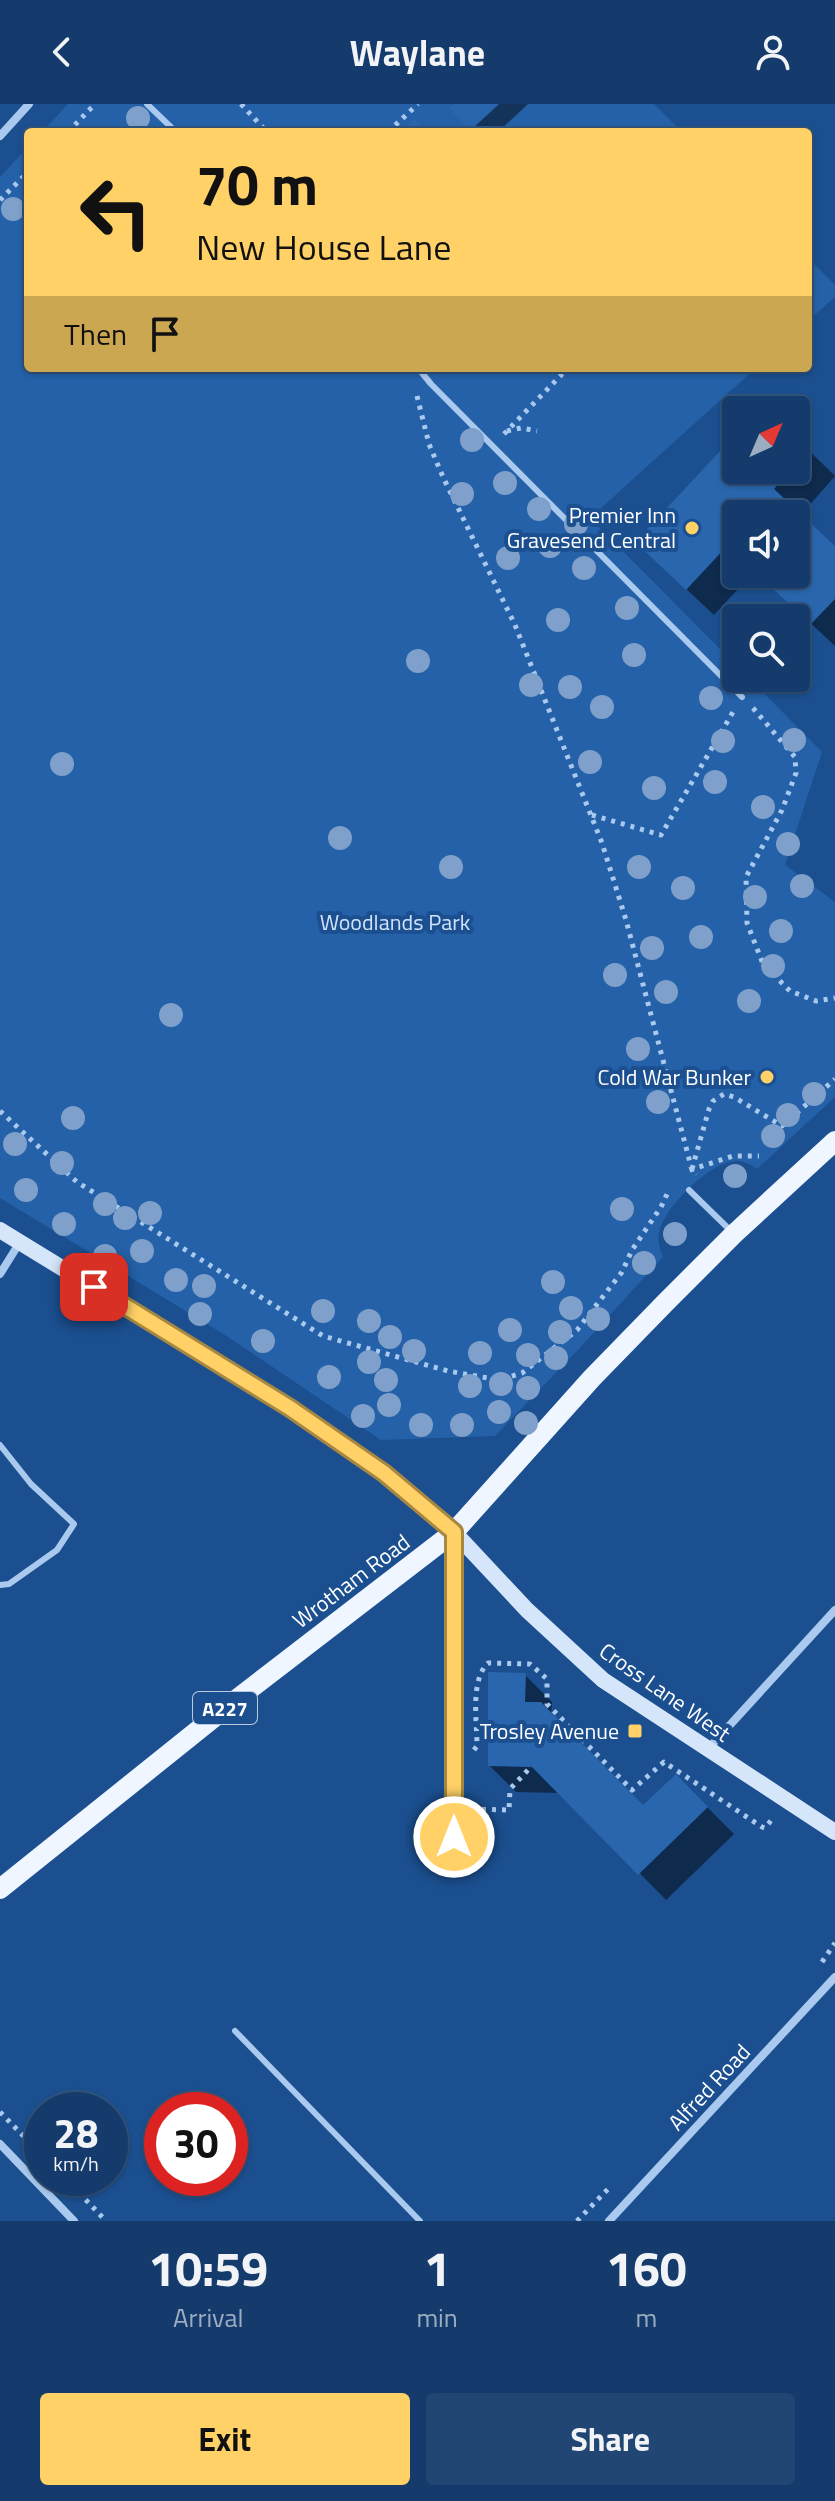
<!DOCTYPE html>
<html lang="en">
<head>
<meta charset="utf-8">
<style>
  body { margin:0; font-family:"Titillium Web",sans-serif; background:#214673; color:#f1f3f6; height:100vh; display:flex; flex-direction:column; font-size:30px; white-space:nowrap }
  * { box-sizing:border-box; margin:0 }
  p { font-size:26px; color:#9dadc1 }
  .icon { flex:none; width:44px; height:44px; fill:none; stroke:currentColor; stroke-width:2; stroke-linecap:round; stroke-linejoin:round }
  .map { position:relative; height:2117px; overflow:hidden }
  .side { display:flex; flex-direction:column; background:#143b6b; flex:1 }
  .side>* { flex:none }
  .guide { position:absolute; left:24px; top:24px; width:788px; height:244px; border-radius:8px; box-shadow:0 2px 6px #0004,0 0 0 2px #33557e; background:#ffd166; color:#111; overflow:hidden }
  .needle { width:52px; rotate:44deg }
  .fabs { position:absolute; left:722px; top:292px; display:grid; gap:16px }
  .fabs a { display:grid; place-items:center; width:88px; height:88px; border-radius:8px; background:#143b6b; box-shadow:0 2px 6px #0004,0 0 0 2px #33557e; font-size:40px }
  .speed { position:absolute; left:24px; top:1988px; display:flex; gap:16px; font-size:40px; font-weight:700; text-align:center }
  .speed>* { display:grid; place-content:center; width:104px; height:104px; border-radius:50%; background:#143b6b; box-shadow:0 2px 6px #0004,0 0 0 2px #33557e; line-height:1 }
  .speed small { font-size:20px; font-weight:400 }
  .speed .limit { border:12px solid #d22; background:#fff; color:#111 }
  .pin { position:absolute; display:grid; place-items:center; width:68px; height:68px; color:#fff; margin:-34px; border-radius:16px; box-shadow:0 4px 12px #0006 }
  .me { position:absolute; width:88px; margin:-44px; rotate:0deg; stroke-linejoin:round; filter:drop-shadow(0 0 6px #0008) }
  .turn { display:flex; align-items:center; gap:28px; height:168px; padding:0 40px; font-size:36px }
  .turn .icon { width:104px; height:104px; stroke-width:2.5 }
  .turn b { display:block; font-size:56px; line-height:68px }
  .then { display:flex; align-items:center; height:76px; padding:0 40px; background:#0003; gap:16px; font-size:30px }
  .eta { display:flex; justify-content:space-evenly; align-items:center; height:136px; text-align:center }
  .eta b { font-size:48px; font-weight:700; line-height:56px }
  .primary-button { display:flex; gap:16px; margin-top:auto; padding:16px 40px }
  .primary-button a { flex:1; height:92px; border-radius:8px; background:#ffd166; color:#111; font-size:32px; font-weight:700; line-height:92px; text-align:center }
  .primary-button a+a { background:#214673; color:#f1f3f6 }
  header { display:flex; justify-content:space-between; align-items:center; height:104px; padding:0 40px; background:#143b6b; font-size:36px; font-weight:700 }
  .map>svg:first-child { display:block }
</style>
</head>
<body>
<header><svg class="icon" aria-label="back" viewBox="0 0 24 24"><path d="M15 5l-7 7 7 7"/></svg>Waylane<svg class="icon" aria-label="person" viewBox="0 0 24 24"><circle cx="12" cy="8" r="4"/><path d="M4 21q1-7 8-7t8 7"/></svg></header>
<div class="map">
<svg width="835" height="2117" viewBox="0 0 835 2117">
  <rect width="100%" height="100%" fill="#1b4f8f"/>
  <path fill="#2461a8" d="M68,0H654L682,28H42Z
    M28,43V264H756L590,414L736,561V574H749L822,648L785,761L835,798V993L757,1065C749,1060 743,1056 734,1057C708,1060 665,1103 659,1128C657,1137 660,1145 663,1153L577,1247L495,1332L381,1336L225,1231L0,1094V73Z
    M808,154L835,181V193L808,217Z"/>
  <path fill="#0007" d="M457,0H528L498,28H474L452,5Z
    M736,333V366H796V334L835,372L800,412L835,444V542L758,470H796V410H736V470H752L714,511L665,465Z
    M525,1571L552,1598L551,1611L644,1704L676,1672L734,1730L666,1796L561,1689L516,1688L490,1662Z"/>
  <path fill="#2a66ad" d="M454,0H499L470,27L449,4Z
    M414,15L426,28H400Z
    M736,330V366H791L774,385L835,442V495L811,520L757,470H796V410H736V450L727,442L686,486L635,438Z
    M796,332L811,345L796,361Z
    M488,1568L526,1569L525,1598H541L643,1701L676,1670L708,1703L638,1771L532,1663L488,1662Z"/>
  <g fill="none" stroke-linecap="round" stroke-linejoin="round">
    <path stroke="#a9c9ee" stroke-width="5" stroke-dasharray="4 6" stroke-linecap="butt" d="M241,0L267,28
      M68,28L95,0
      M388,28L418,0
      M0,96L28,68
      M417,292L429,340L443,373L515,521L602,739L626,816L692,1066L697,1070
      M507,327L521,324L537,327
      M504,330L568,264
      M753,604L795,653L796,669L782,706L746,773L747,819L763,860L790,887L816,897L835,894
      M592,711L661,731L733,608
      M0,1007L77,1078L323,1232L448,1267L499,1276L522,1269L577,1226L622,1168L632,1146L661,1103L668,1088
      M692,1065L709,1005L713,997L724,990L734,993L782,1022L835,975
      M690,1066L733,1052H759
      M474,1646L477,1642C477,1618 470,1576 488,1559L530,1560L547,1575V1600L632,1686L664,1658L762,1723L765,1724L773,1714
      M472,1705L509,1706L510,1685L528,1666
      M822,1858L835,1839
      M0,2008L42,2051
      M65,2074L106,2117
      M577,2117L609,2084"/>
    <path stroke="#a9c9ee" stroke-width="6" d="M147,0L176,28
      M418,264L431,280L742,593
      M689,1086L731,1127
      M0,1341L31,1380L74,1420L57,1446L9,1480L0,1481
      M235,1927L420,2117"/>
    <path stroke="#a9c9ee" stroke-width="8" d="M0,32L29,0
      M0,1170L20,1138
      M454,1433V1733
      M708,1645L835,1506
      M0,2040L74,2117
      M609,2117L835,1873"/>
    <path stroke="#d6e6fa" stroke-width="16" d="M0,1126L290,1304L384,1369L454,1428L527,1506L603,1576L835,1728"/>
    <path stroke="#f0f6ff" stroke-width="20" d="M0,1785L237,1595L454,1428L592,1274L666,1198L734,1130L835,1037"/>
  </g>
  <g fill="#7ea0ca">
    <circle cx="138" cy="14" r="12"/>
    <circle cx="13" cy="105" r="12"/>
    <circle cx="472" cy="336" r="12"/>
    <circle cx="505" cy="379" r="12"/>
    <circle cx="462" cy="390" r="12"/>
    <circle cx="539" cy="405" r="12"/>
    <circle cx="576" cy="420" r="12"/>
    <circle cx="550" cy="442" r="12"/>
    <circle cx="508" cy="454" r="12"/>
    <circle cx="584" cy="464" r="12"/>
    <circle cx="627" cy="504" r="12"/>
    <circle cx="558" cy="516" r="12"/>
    <circle cx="634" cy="551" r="12"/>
    <circle cx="418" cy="557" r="12"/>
    <circle cx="531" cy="581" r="12"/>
    <circle cx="570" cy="583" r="12"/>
    <circle cx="711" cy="594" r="12"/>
    <circle cx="602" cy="603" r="12"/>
    <circle cx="794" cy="636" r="12"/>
    <circle cx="723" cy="637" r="12"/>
    <circle cx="590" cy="658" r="12"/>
    <circle cx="62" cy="660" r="12"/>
    <circle cx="715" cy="678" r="12"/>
    <circle cx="654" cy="684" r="12"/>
    <circle cx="763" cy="703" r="12"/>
    <circle cx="340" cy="734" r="12"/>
    <circle cx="788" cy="740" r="12"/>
    <circle cx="451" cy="763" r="12"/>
    <circle cx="639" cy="763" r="12"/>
    <circle cx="802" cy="782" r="12"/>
    <circle cx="683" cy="784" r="12"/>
    <circle cx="755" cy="793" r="12"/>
    <circle cx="781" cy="827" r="12"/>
    <circle cx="701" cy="833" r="12"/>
    <circle cx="652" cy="844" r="12"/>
    <circle cx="773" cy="862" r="12"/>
    <circle cx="615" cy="871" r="12"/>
    <circle cx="666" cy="888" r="12"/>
    <circle cx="749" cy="897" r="12"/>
    <circle cx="171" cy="911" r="12"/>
    <circle cx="638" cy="945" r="12"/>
    <circle cx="814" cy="990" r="12"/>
    <circle cx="658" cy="998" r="12"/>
    <circle cx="788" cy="1011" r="12"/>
    <circle cx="73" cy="1014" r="12"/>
    <circle cx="773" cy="1032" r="12"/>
    <circle cx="15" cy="1040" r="12"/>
    <circle cx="62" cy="1059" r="12"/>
    <circle cx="735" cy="1072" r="12"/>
    <circle cx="26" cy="1086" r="12"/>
    <circle cx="105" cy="1100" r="12"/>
    <circle cx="622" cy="1105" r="12"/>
    <circle cx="150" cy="1109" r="12"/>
    <circle cx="125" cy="1114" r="12"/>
    <circle cx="64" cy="1120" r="12"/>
    <circle cx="675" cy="1130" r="12"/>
    <circle cx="142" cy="1147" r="12"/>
    <circle cx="105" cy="1152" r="12"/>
    <circle cx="644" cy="1159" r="12"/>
    <circle cx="176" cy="1176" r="12"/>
    <circle cx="553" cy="1178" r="12"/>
    <circle cx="204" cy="1182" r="12"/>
    <circle cx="571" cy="1204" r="12"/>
    <circle cx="323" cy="1207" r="12"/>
    <circle cx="200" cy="1210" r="12"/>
    <circle cx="598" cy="1215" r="12"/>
    <circle cx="369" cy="1217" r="12"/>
    <circle cx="510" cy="1226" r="12"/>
    <circle cx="560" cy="1228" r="12"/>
    <circle cx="390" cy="1233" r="12"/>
    <circle cx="263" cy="1237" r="12"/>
    <circle cx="414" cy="1247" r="12"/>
    <circle cx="480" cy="1249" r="12"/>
    <circle cx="528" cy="1251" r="12"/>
    <circle cx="556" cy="1254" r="12"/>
    <circle cx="369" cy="1258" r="12"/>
    <circle cx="329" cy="1273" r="12"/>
    <circle cx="386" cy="1276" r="12"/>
    <circle cx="501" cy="1280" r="12"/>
    <circle cx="470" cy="1282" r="12"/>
    <circle cx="528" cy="1284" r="12"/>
    <circle cx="389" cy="1301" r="12"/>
    <circle cx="499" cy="1308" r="12"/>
    <circle cx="363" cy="1312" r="12"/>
    <circle cx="526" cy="1319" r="12"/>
    <circle cx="421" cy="1321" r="12"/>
    <circle cx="462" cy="1321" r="12"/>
  </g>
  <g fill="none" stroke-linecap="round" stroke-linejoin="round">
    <g stroke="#a68842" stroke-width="20">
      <path id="route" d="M94,1183L290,1304L384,1369L454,1428V1733"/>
    </g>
    <use href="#route" stroke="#ffd166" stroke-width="14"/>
  </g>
  <g fill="#ffd166" stroke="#1b4f8f" stroke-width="3">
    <circle cx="692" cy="424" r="8"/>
    <circle cx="767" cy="973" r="8"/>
    <rect x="627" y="1619" width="16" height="16" rx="4"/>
  </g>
  <g text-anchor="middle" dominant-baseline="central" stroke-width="8" stroke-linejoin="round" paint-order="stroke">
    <rect fill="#1b4f8f" stroke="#bbcadd" stroke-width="2" x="193" y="1588" width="64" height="32" rx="6"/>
    <g font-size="20" font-weight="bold" fill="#fff">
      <text x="225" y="1604">A227</text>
    </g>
    <g font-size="22" fill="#fff" stroke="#1b4f8f" text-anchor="end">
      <text x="676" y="411">Premier Inn<tspan x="676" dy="25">Gravesend Central</tspan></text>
      <text x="751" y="973">Cold War Bunker</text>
      <text x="619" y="1627">Trosley Avenue</text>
    </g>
    <g font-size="22" fill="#cfe3fa" stroke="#1b4f8f">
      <text x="395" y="818">Woodlands Park</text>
    </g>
    <g font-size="22" fill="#fff" stroke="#1b4f8f">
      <text transform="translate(351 1477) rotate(-37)">Wrotham Road</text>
      <text transform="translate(665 1588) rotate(35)">Cross Lane West</text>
      <text transform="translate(709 1983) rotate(-47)">Alfred Road</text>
    </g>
  </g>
</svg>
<div class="fabs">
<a><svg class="needle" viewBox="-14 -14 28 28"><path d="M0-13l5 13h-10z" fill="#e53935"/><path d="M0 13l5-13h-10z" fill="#9dadc1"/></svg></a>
<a><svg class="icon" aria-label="sound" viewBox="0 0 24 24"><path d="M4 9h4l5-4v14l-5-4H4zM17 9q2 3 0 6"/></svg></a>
<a><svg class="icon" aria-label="search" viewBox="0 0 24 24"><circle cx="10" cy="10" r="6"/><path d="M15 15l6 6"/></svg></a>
</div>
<div class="speed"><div>28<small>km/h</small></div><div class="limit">30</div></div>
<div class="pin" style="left:94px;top:1183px;background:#d93025"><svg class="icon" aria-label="arrive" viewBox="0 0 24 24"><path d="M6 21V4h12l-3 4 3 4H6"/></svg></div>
<svg class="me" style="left:454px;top:1733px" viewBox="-20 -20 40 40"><circle r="17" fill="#ffd166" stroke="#fff" stroke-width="3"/><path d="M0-11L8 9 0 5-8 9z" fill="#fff"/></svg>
<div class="guide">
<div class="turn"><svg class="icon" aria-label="left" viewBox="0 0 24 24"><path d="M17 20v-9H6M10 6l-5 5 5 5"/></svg><div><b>70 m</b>New House Lane</div></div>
<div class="then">Then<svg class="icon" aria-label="arrive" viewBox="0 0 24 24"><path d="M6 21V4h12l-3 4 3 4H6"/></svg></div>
</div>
</div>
<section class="side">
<div class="eta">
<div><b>10:59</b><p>Arrival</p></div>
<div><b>1</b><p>min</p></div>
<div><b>160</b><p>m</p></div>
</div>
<div class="primary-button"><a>Exit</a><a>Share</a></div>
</section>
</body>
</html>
